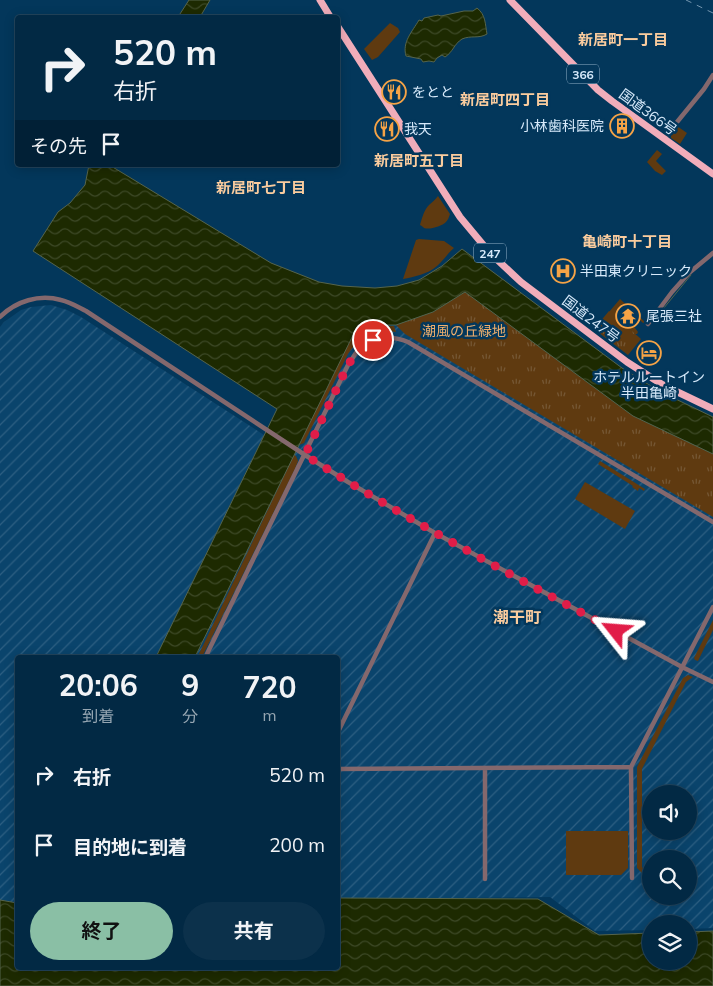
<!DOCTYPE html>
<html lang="ja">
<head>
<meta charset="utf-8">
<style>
  body { margin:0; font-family:Mulish,"Noto Sans JP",sans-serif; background:#0c314b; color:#f1f3f6; height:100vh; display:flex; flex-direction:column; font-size:19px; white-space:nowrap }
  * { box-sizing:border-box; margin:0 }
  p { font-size:16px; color:#96a6b2 }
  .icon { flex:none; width:28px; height:28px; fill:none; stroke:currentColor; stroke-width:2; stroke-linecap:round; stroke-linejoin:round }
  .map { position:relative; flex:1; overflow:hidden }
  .drawer { position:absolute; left:15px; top:655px; width:325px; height:315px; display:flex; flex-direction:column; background:#022944; border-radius:5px; box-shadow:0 2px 12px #0003,0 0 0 1px #23455d }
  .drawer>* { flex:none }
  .guide { position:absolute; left:15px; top:15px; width:325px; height:152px; border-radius:5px; box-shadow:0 2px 12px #0003,0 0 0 1px #23455d; background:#022944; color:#f1f3f6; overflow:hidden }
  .fabs { position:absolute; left:642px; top:785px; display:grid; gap:10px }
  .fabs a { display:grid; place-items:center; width:55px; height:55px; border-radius:50%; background:#022944; box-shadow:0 2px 12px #0003,0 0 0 1px #23455d; font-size:25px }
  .pin { position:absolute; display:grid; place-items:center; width:42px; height:42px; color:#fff; margin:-21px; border:2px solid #fff; border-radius:50%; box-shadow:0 1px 5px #0007 }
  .me { position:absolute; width:55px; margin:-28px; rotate:298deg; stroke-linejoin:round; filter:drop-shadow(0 0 4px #0008) }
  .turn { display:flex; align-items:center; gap:18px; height:105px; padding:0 15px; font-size:22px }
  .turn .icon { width:65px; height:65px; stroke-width:2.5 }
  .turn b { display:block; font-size:35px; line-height:42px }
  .then { display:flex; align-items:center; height:48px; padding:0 15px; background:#0003; gap:10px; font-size:19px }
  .eta { display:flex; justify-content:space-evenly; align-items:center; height:85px; text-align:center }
  .eta b { font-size:30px; font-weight:700; line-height:35px }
  .cta { display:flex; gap:10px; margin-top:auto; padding:10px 15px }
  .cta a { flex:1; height:58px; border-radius:30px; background:#8abfa5; color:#111; font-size:20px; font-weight:700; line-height:58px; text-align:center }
  .cta a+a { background:#0c314b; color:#f1f3f6 }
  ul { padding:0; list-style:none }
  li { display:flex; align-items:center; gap:15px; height:70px; padding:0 15px }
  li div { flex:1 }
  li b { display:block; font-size:19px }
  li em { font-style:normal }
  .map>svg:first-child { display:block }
</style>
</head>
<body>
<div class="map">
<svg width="713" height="986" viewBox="0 0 713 986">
  <defs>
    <pattern id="industrial-furrows" width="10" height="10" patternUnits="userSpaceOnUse" patternTransform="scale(1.25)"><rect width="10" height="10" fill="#0a446c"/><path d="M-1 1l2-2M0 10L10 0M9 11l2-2" fill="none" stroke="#2d5f82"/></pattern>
    <pattern id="park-tufts" width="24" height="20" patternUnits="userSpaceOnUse" patternTransform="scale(1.25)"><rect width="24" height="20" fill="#5f3a10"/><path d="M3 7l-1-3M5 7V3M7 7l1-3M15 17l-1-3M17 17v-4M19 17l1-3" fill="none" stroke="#755734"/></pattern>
    <pattern id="water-waves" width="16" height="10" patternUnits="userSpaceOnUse" patternTransform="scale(1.25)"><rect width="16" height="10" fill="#1d2a01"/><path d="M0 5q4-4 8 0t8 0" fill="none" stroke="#3d4927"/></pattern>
  </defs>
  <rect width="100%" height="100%" fill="#03375b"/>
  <path fill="url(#industrial-furrows)" fill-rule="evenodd" d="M465,292L633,416L713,454V928L689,929V924H651V930L595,931L550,897L338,899V658H195L357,325H396ZM651,794H689V831H651ZM651,859H689V896H651Z
    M51,305L67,310L81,317L264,435L156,657L18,658L17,906L0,903V327L4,322L21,310L31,307Z"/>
  <path fill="#5f3a10" d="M390,23L398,28L400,32L378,57L372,60L364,49Z
    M677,126L687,133L680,144L671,138V133Z
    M657,150L662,154L656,161L666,171L662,175L655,171L647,162Z
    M438,196L450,214C449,217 448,220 446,222C442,226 430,230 424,228C423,227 422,226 420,225C422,218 424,210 429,205C432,202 435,200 438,196Z
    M419,239L444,241L454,248C448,253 443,261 437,266C428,274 414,277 403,279L416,240Z
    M620,299L645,322L643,323L622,304L616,311C620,315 623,316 627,319C631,323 635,328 638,332L637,334H635C632,332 631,330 628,328L624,332L609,312Z
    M357,326H394L396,332C374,328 360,336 348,354L304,443L299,445Z
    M294,455L296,456L298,461L295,469L202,657L197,658Z
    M600,461L645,489L644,491L639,488L638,491L632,487L633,486L598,464Z
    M585,482L635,511L625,529L575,499Z
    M713,620V630L698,661L695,660L694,658Z
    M688,675L693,677L686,682L642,769V867L647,873H642L637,868V767L683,678Z
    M566,831H628V868L621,875H566Z"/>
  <path fill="url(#park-tufts)" d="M465,292L633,416L713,454V517L405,334L396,325L433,312Z
    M609,311L641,339L628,355L594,329Z"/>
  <path fill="url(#water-waves)" stroke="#55644c" d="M189,0H210L200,17H178Z
    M477,8C486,15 485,24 487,34C479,39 471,35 462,39C454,44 453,52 445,57L442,55L437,58L434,62L429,61L423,62L421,59L406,56C402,42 412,32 419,20L422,21L424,18L438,15L441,16L464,11H473Z
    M89,165H111V166L271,263L319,282L342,286L375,288L397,286L419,280L442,266L462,249L622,368L659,391L713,417V454L633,416L465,292L433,312L396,325H358L195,657H156L277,409L33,251L58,212L70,203L85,185Z
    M338,898L538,899L599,935L651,933V961H689V932L713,931V986H0V900L17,903L18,968H338Z"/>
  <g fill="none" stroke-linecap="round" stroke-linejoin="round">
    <path stroke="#55644c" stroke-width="1" d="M654,320L691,275"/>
    <path stroke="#84686d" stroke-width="4.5" d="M664,138L704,89L713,75
      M0,317C16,301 39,294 61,300C70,302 78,307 86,311L305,455L348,482L435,533L682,667L713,682
      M648,324L672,292L689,273L713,253
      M205,658L348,365C352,360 355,353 359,349C373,336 392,335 408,342L713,522
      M338,732L435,533
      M631,767L632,878
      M485,768V879
      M338,769L631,767L713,607"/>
    <path stroke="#f1adba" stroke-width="7" d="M320,0L331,18
      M510,0L598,90L612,101L713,174
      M338,27L460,217L490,253L521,282L627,362L663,385L713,409"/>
    <path stroke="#7295af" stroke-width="1" stroke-dasharray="6 6" stroke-linecap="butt" d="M686,0L713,13"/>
  </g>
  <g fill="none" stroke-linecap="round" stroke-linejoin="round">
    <path stroke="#e11d48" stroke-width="9" stroke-dasharray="0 16.2" d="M373,340L360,347L348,365L305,455C406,519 511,575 616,631"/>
  </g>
  <defs>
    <g id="restaurant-ring" transform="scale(1.25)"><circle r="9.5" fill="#03375b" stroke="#f5a346" stroke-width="1.5"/><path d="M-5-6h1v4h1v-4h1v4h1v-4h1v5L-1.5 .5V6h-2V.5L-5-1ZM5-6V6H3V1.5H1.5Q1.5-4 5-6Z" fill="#f5a346"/></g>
    <g id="building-ring" transform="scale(1.25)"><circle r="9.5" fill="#03375b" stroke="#f5a346" stroke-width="1.5"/><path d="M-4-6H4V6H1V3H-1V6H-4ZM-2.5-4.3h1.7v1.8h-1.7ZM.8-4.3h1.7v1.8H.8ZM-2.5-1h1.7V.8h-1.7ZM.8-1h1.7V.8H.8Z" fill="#f5a346"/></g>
    <g id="hospital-ring" transform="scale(1.25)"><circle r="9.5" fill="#03375b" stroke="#f5a346" stroke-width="1.5"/><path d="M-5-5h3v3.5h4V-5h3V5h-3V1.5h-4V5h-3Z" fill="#f5a346"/></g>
    <g id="temple-ring" transform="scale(1.25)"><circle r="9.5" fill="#03375b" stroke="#f5a346" stroke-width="1.5"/><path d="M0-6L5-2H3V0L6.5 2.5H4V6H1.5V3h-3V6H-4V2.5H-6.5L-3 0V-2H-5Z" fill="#f5a346"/></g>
    <g id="hotel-ring" transform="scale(1.25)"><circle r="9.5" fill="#03375b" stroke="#f5a346" stroke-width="1.5"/><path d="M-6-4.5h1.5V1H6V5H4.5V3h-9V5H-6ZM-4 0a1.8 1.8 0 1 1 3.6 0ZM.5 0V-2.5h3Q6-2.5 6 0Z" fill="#f5a346"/></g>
  </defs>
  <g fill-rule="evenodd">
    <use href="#restaurant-ring" x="394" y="92"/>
    <use href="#building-ring" x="622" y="126"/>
    <use href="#restaurant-ring" x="387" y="129"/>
    <use href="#hospital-ring" x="563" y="271"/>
    <use href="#temple-ring" x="628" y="316"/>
    <use href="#hotel-ring" x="649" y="353"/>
  </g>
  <g text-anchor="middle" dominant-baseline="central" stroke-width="5" stroke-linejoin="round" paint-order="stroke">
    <g fill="#03375b" stroke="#97b4cb" stroke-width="1">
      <rect x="567" y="64.5" width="32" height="19" rx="4"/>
      <rect x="474" y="243.5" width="32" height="19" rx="4"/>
    </g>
    <g font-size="12" font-weight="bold" fill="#d7eafb">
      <text x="583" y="74">366</text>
      <text x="490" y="253">247</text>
    </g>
    <g font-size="14" fill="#d7eafb" stroke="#03375b" text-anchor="start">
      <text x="412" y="92">をとと</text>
      <text x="604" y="126" text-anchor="end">小林歯科医院</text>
      <text x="404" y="129">我天</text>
      <text x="580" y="271">半田東クリニック</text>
      <text x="646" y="316">尾張三社</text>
      <text x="649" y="377" text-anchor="middle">ホテルルートイン<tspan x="649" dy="16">半田亀崎</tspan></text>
    </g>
    <g font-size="14" fill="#d7eafb" stroke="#03375b">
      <text transform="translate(648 112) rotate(36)">国道366号</text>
      <text transform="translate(591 319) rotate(37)">国道247号</text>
    </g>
    <g font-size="14" fill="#efaf6d" stroke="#03375b">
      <text x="464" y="331">潮風の丘緑地</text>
    </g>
    <g font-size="15" font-weight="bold" fill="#facc9e" stroke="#03375b">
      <text x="623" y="39">新居町一丁目</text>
      <text x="505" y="99">新居町四丁目</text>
      <text x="419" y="160">新居町五丁目</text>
      <text x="261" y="187">新居町七丁目</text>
      <text x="627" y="241">亀崎町十丁目</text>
    </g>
    <g font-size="16" font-weight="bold" fill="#facc9e" stroke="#03375b">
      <text x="517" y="617">潮干町</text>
    </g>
  </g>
</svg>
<div class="fabs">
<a><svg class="icon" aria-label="sound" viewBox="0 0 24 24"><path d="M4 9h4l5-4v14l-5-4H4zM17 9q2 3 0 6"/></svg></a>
<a><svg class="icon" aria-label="search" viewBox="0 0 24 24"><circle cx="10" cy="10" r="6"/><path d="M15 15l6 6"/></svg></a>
<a><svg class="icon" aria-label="layers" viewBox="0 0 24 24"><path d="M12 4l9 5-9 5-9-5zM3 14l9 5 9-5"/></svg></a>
</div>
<div class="pin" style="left:373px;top:340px;background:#d93025"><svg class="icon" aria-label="arrive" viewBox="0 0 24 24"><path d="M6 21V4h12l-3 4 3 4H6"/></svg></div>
<svg class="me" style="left:616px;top:631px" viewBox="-20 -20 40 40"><path d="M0-17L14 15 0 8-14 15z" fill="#e11d48" stroke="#fff" stroke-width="4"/></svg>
<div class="guide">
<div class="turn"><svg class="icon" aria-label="right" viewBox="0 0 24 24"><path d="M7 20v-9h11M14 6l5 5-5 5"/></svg><div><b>520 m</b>右折</div></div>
<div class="then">その先<svg class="icon" aria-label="arrive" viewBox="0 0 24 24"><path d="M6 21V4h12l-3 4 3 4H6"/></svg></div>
</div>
<section class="drawer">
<div class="eta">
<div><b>20:06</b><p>到着</p></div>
<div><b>9</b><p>分</p></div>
<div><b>720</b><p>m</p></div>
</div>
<ul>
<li><svg class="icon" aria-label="right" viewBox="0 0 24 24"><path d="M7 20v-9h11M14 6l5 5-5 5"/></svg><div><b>右折</b></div><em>520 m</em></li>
<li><svg class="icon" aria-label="arrive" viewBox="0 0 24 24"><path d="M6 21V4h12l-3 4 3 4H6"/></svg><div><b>目的地に到着</b></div><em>200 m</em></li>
</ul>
<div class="cta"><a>終了</a><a>共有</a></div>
</section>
</div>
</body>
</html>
